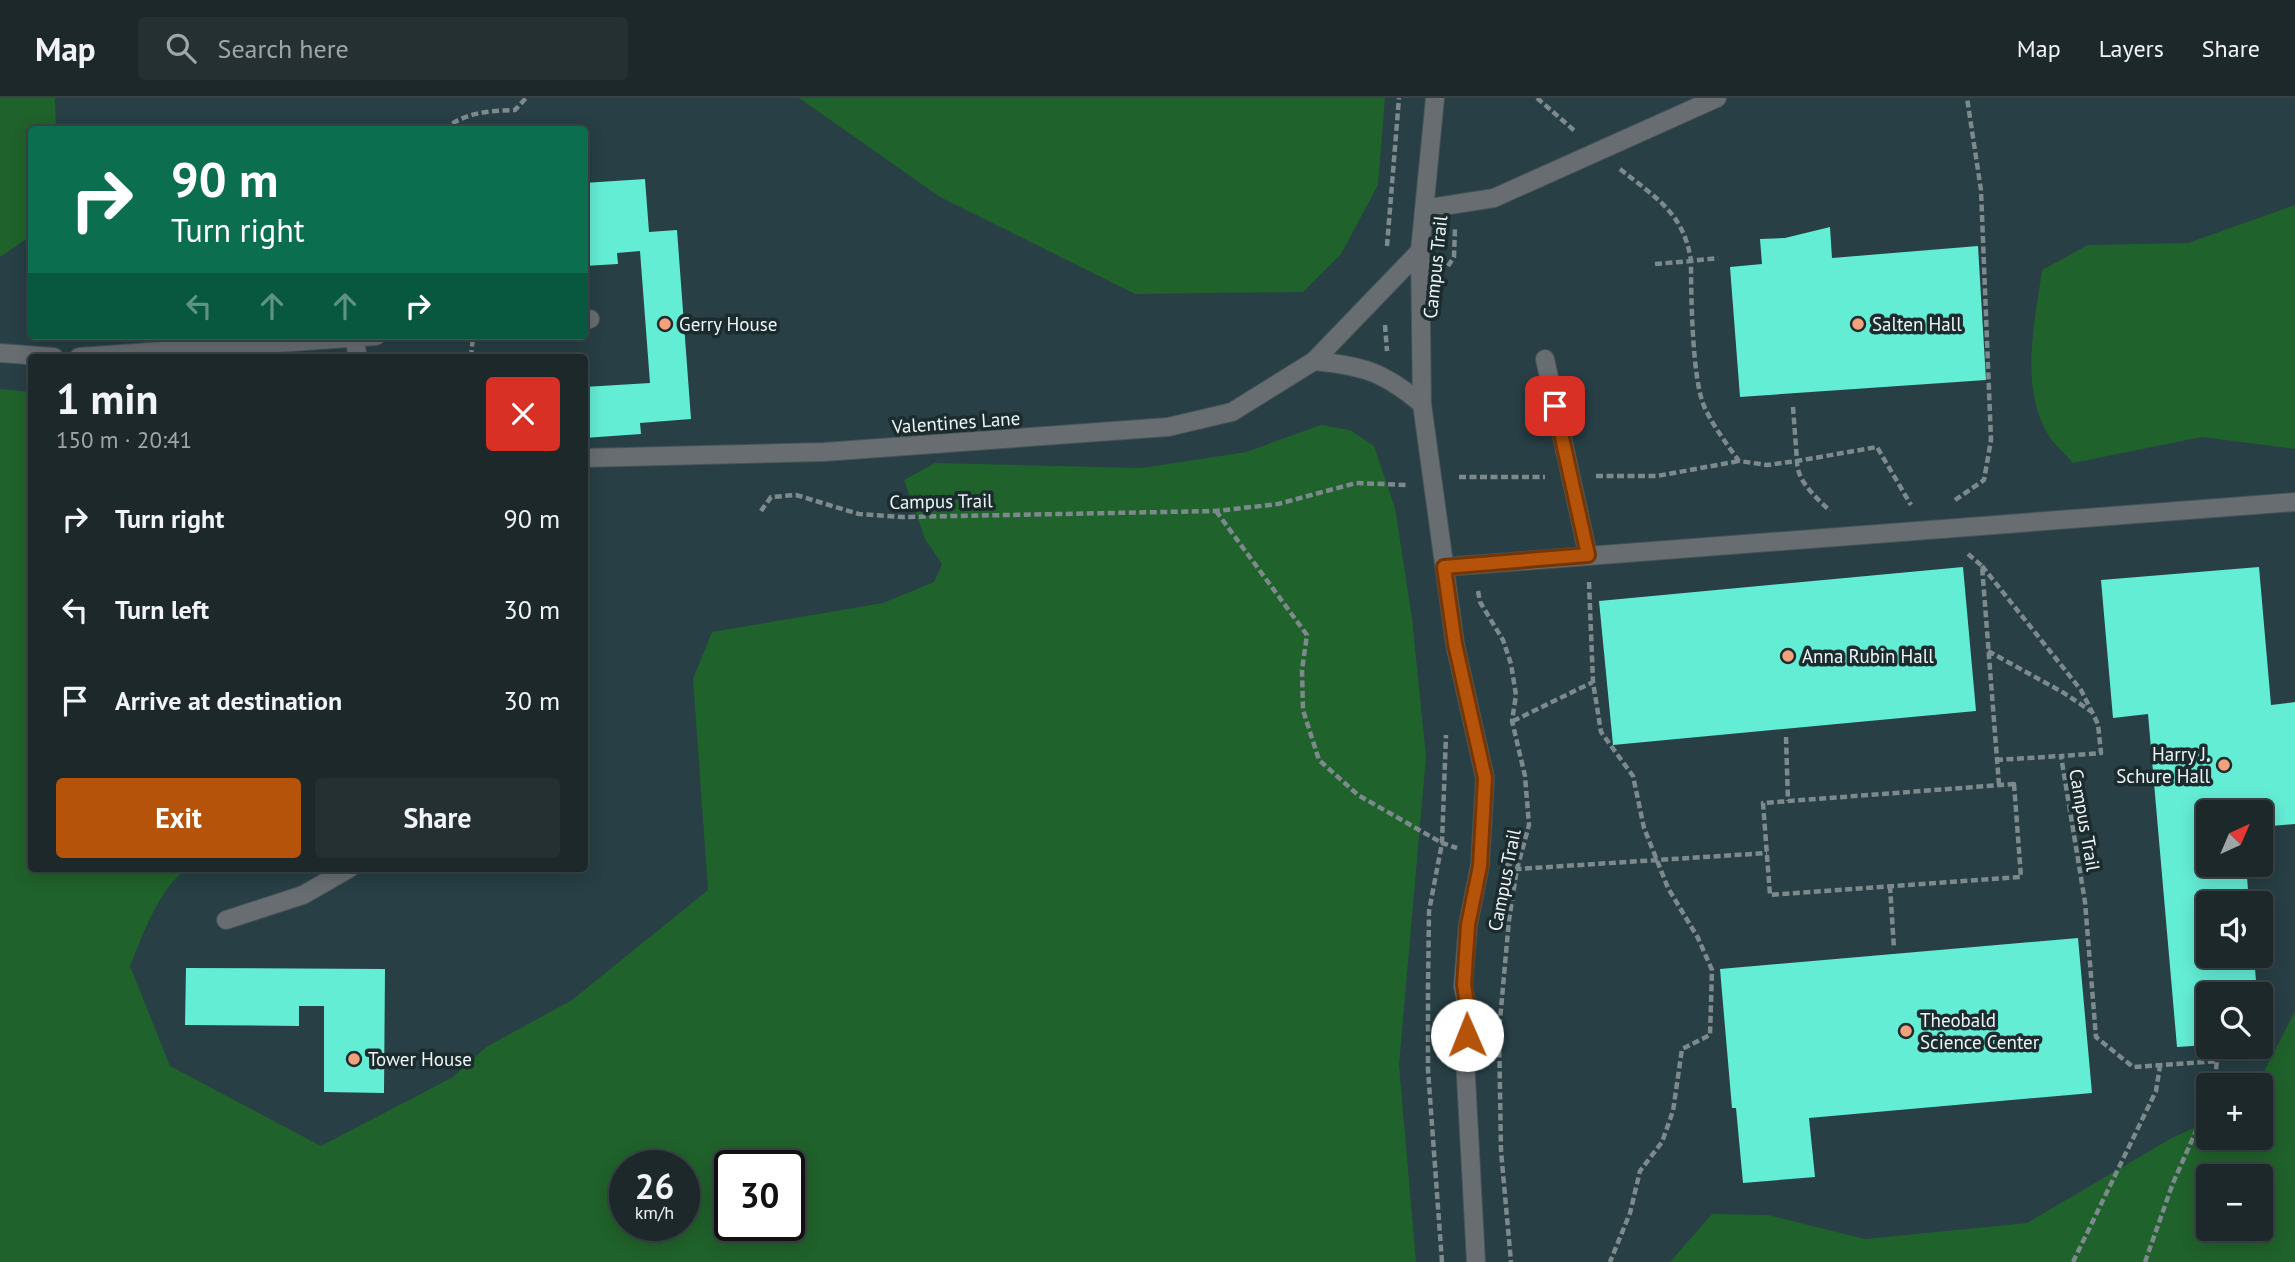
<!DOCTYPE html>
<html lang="en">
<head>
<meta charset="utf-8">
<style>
  body { margin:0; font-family:"PT Sans",sans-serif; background:#253032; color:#f1f3f6; height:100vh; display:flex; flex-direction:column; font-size:26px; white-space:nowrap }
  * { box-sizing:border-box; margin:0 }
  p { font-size:23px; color:#a0a6a8 }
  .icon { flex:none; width:38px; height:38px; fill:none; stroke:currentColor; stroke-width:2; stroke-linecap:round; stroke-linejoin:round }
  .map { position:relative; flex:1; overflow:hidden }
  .sheet { position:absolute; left:28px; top:256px; width:560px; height:518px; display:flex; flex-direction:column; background:#1c282a; border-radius:7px; box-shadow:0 4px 18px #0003,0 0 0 2px #3a4447 }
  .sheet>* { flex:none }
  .guide { position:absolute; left:28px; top:28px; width:560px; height:214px; border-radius:7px; box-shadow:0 4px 18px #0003,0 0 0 2px #3a4447; background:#0b6e4f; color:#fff; overflow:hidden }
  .needle { width:46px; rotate:44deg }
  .controls { position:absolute; left:2196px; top:702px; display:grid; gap:14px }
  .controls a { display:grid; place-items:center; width:77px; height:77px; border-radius:7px; background:#1c282a; box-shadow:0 4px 18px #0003,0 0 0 2px #3a4447; font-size:35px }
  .speed { position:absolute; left:609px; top:1052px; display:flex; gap:14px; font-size:35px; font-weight:700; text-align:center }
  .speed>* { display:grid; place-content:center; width:91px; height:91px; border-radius:50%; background:#1c282a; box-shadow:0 4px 18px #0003,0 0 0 2px #3a4447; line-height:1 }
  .speed small { font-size:18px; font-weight:400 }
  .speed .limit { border:4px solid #111; border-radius:10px; background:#fff; color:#111 }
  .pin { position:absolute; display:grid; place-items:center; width:60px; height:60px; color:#fff; margin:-30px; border-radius:14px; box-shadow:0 4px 10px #0006 }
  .me { position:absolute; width:77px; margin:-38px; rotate:359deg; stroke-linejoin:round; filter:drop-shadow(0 0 5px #0008) }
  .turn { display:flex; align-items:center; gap:24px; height:147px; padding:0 28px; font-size:32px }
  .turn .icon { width:91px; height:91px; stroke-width:2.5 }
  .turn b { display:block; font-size:49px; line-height:60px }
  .lanes { display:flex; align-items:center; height:66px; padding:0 28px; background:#0003; justify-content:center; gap:35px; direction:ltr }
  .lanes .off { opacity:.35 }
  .round { display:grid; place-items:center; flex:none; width:74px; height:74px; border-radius:7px; background:#253032 }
  .head { display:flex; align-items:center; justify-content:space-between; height:119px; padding:0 28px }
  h1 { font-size:42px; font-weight:600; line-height:52px }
  .primary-button { display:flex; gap:14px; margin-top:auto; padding:14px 28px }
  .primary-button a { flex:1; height:80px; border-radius:7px; background:#b45309; color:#fff; font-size:28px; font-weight:600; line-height:80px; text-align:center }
  .primary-button a+a { background:#253032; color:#f1f3f6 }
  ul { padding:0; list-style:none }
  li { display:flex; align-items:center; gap:21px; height:91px; padding:0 28px }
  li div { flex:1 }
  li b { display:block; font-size:26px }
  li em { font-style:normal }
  header { display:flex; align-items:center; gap:42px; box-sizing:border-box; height:98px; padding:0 35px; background:#1c282a; border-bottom:2px solid #3a4447 }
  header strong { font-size:33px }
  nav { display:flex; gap:38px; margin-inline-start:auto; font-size:24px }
  .search { width:490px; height:63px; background:#253032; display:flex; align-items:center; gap:18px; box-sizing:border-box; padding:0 24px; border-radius:7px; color:#a0a6a8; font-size:26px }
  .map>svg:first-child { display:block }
</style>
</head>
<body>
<header>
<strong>Map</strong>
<div class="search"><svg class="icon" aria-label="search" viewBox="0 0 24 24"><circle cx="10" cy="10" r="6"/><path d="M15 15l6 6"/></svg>Search here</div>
<nav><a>Map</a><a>Layers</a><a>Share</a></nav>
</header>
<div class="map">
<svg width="2295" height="1164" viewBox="0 0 2295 1164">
  <rect width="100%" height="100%" fill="#253538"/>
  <path fill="#273f45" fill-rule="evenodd" d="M0,0H2295V1164H0ZM32,32H584V238H32ZM32,259H584V770H32ZM2208,714H2261V766H2208ZM2208,805H2261V858H2208ZM2208,896H2261V948H2208ZM2208,987H2261V1040H2208ZM625,1068H684V1127H625ZM730,1068H789V1127H730ZM2208,1078H2261V1130H2208Z"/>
  <path fill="#20622b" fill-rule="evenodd" d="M0,0H55L56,31L32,32L31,138L0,159Z
    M799,0H1385L1378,87L1341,156L1303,194L1135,196L940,99Z
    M2295,107V351L2202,339L2073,365C2066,357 2057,349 2051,341C2018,293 2035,224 2042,172L2088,147L2188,145Z
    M0,291L31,294L32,770H191C161,782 142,840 130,868L170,968L321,1048L453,979L486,949L572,902L708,792L693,581L712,534L883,505L934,484L942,466L925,441L904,382L935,365L1142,370L1246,354L1321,327L1350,332L1374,348L1395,410L1412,520L1426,659L1399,967L1416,1164H0ZM625,1068H684V1127H625ZM730,1068H789V1127H730Z
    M2295,913V1164H1670L1712,1116L1768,1117L1865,1141L2027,1125L2170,1041L2208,1023V1040H2261V987H2257ZM2208,1078H2261V1130H2208Z"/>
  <path fill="#64edd5" d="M645,81L649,134L677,132L691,321L640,325L641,336L584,340V289L650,285L640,153L617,155L618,166L584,168V85Z
    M1830,129L1832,160L1978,148L1986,282L1740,299L1730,169L1762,166L1760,141L1785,140Z
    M1963,469L1976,613L1613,647L1599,503Z
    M2259,469L2271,607L2295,604V726L2261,729V714H2208V766H2246L2249,805H2208V858H2254L2257,896H2208V947L2177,949L2148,616L2113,620L2101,482Z
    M2078,840L2092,995L1809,1020L1815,1079L1743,1085L1736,1010H1732L1720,871Z
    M186,870L385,871L384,995L324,994V908H299V928L185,927Z"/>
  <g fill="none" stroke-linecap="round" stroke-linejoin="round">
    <g stroke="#455457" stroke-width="20">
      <path id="minor" d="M1435,0L1420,153L1422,306L1455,546L1485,680L1480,767L1468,827L1463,888L1468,912L1465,961L1476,1164
        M1424,111L1494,100L1717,0
        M584,222L590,221
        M354,240L358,259
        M0,255L54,259
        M79,259L376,238
        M1545,261L1588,457
        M1314,263C1365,268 1383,274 1422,306
        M584,360L824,354L1168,329L1232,314L1314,263L1420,153
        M1444,469L2295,404
        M226,822L303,797L350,770"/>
    </g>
    <path stroke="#7d8a8d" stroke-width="4.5" stroke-dasharray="7 3.5" stroke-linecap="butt" d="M1537,0L1576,34
      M444,32C464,14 489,13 515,12L526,0
      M1620,71C1656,100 1684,115 1691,163L1718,160
      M1387,148L1399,0
      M1655,166L1691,163C1691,196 1692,280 1704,308C1713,328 1726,345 1739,363L1767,367L1797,363C1797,384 1816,399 1830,413
      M1448,168L1454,159L1455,130
      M1385,227L1387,253
      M471,259L473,238
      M1793,309L1797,363L1877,349L1911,407
      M1596,378H1657L1739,363
      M1459,379H1545
      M1955,402L1984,382L1991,342L1981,92L1967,0
      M761,413L771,399L796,397L859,416L903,419L1216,413L1278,406L1356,385L1407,387
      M1216,413L1307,537L1302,572L1303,612L1319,662L1358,697L1442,745L1446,637
      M1968,456L1982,468L1999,687
      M1982,468L2081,592L2098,626L2101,655L2061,658L2085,804L2096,939L2133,969L2217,963L2214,987
      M1589,484L1593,584L1601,634L1633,678L1644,730L1668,790L1698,840L1712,872L1710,937L1682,951L1673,1013L1662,1044L1640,1073L1630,1115L1610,1164
      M1478,493L1480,504L1503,542L1511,566L1516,597L1512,623L1525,678L1529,727L1517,771L1509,822L1499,933L1501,1053L1511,1164
      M1988,553L2064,595L2092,614
      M1513,623L1593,584
      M1786,639L1788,703
      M1996,662L2061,658
      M2014,686L2021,779L1770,797L1763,705Z
      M1505,766L1517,771L1767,755
      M1890,788L1894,851
      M1442,1164L1428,972V890L1429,813L1442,745L1457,750
      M2073,1164L2156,993L2160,968
      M2145,1164L2173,1085L2208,1006"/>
    <use href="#minor" stroke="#686d72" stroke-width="18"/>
  </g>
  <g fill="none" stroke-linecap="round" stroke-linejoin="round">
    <g stroke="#753606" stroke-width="18">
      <path id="route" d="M1467,937L1468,912L1464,887L1468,827L1480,768L1485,680L1455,546L1444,469L1588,457L1555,308"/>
    </g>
    <use href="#route" stroke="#b45309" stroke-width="12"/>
  </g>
  <g fill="#f1a17c" stroke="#1c2b2e" stroke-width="2.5">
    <circle cx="665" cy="226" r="7"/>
    <circle cx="1858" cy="226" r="7"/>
    <circle cx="1788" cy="558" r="7"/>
    <circle cx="2224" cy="667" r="7"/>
    <circle cx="1906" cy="933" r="7"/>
    <circle cx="354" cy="961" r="7"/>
  </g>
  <g text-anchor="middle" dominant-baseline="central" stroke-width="7" stroke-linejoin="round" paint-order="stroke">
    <g font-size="19" fill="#edf7f9" stroke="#1c2b2e">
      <text transform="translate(1435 169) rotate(-84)">Campus Trail</text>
      <text transform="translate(956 324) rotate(-4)">Valentines Lane</text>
      <text transform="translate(941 403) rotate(-1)">Campus Trail</text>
      <text transform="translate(2085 722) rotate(80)">Campus Trail</text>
      <text transform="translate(1504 782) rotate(-79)">Campus Trail</text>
    </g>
    <g font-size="19" fill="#edf7f9" stroke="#1c2b2e" text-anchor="start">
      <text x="679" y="226">Gerry House</text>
      <text x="1872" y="226">Salten Hall</text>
      <text x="1802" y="558">Anna Rubin Hall</text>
      <text x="2210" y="656" text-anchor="end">Harry J.<tspan x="2210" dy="22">Schure Hall</tspan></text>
      <text x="1920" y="922">Theobald<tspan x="1920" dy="22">Science Center</tspan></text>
      <text x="368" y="961">Tower House</text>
    </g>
  </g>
</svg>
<div class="controls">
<a><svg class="needle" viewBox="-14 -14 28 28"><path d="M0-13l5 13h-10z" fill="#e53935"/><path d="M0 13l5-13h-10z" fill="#a0a6a8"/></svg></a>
<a><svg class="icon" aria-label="sound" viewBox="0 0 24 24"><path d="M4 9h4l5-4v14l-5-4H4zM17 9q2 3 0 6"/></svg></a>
<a><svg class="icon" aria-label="search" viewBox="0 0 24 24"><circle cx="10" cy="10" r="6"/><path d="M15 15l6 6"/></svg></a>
<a>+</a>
<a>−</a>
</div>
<div class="speed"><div>26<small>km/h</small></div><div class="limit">30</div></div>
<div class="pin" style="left:1555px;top:308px;background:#d93025"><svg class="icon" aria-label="arrive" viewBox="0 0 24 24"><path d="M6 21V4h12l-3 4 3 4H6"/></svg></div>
<svg class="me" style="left:1467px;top:937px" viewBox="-20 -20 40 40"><circle r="19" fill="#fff"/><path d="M0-13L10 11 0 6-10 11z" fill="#b45309"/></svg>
<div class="guide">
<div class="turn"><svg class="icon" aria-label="right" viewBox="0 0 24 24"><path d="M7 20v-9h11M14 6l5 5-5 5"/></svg><div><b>90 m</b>Turn right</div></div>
<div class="lanes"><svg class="icon off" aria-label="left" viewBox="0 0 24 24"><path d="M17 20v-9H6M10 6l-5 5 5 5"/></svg><svg class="icon off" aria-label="ahead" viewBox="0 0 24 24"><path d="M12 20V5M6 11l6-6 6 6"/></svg><svg class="icon off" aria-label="ahead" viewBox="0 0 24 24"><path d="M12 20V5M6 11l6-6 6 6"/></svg><svg class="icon" aria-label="right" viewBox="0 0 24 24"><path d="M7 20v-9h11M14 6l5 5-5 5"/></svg></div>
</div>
<section class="sheet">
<div class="head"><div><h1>1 min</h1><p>150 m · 20:41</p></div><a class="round" style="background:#d93025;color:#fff"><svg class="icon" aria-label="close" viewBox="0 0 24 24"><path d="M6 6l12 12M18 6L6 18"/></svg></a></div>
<ul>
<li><svg class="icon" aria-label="right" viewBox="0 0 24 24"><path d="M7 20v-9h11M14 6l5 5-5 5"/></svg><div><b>Turn right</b></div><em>90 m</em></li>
<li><svg class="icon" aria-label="left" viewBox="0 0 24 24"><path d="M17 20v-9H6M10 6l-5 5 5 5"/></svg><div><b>Turn left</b></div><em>30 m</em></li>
<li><svg class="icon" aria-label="arrive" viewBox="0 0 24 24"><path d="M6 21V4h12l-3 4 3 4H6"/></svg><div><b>Arrive at destination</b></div><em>30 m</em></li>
</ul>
<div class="primary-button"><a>Exit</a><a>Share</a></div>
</section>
</div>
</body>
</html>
